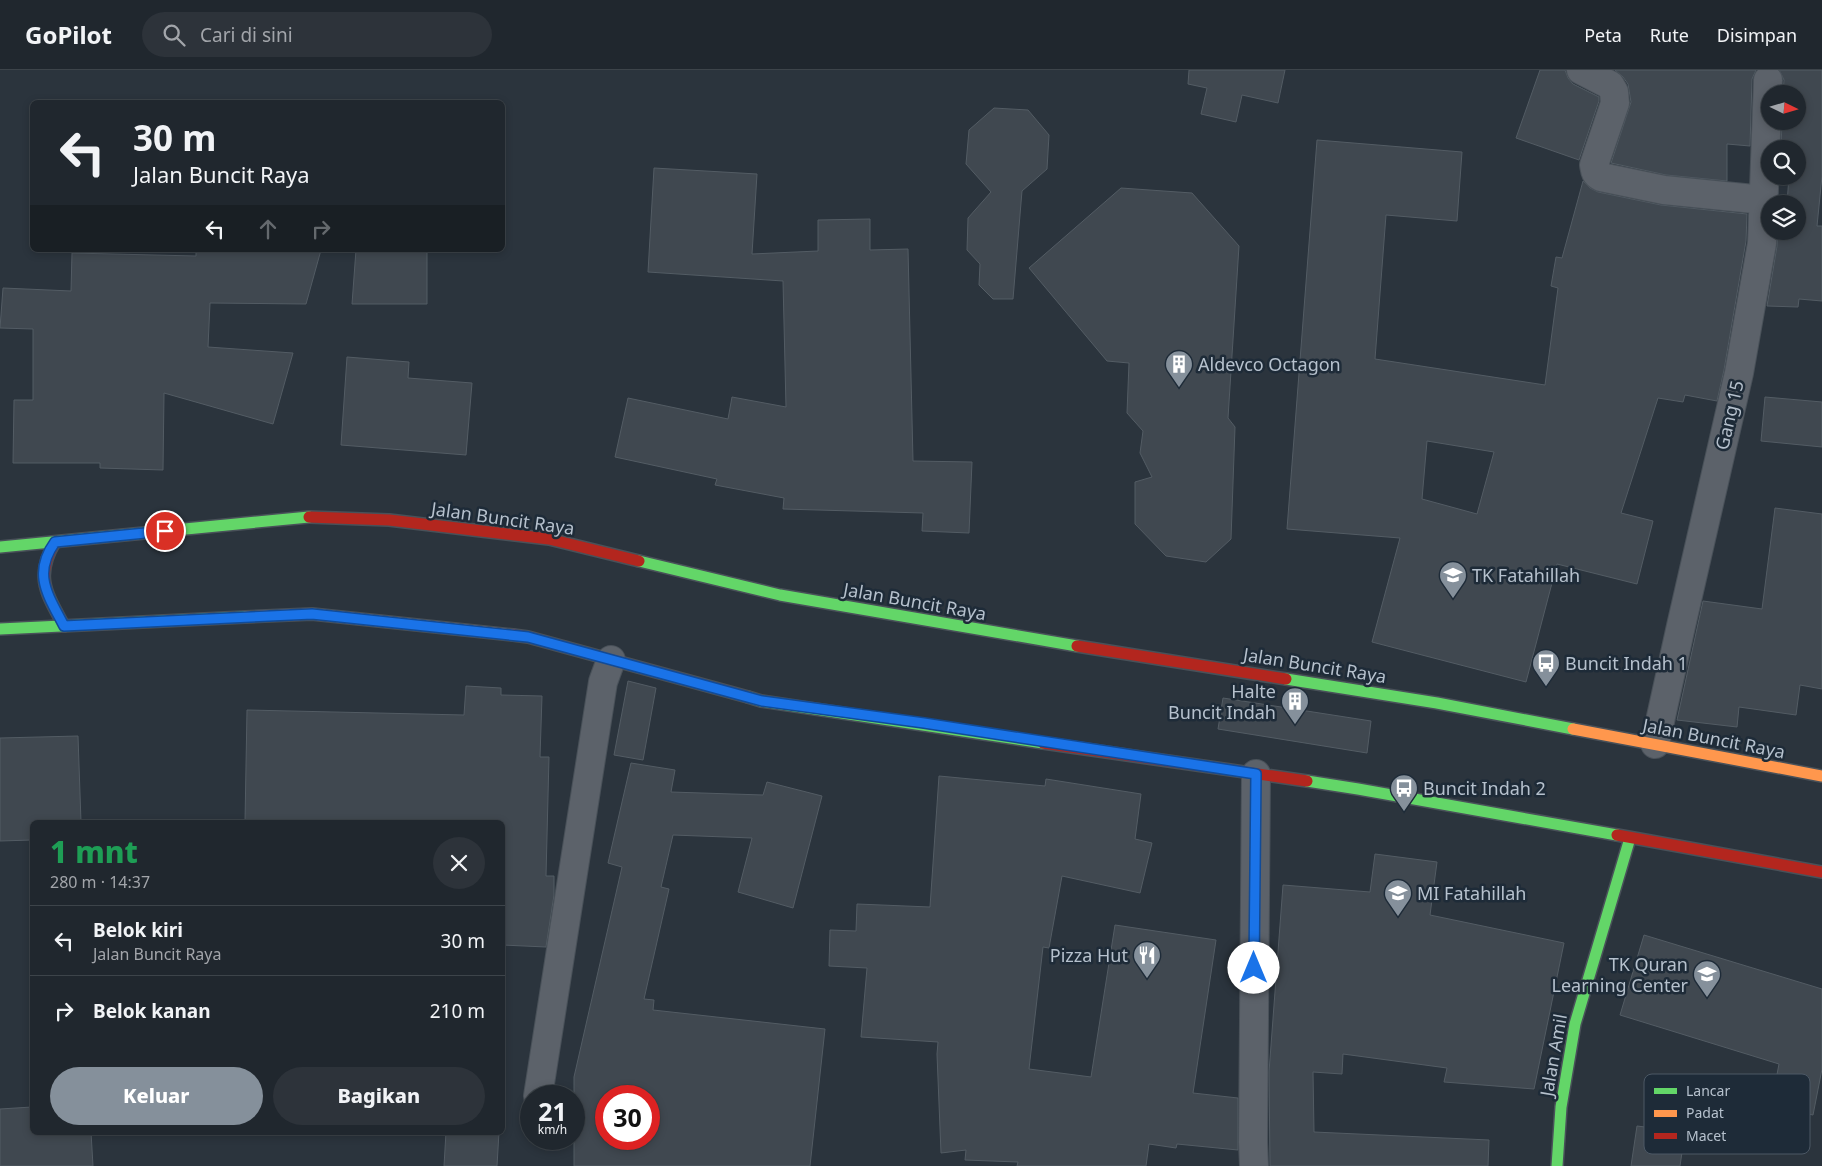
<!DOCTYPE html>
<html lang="id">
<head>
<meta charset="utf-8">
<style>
  body { margin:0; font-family:"Noto Sans",sans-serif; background:#2d333a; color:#f1f3f6; height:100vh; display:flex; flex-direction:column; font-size:19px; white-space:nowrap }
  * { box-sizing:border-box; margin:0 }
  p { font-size:16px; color:#a2a5aa }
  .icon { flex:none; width:28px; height:28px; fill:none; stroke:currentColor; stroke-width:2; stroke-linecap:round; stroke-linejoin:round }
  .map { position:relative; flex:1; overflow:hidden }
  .side { position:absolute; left:30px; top:750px; width:475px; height:315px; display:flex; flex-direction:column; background:#20272e; border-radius:8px; box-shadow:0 2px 8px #0003,0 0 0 1px #3d444a }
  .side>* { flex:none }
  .guide { position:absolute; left:30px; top:30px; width:475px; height:152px; border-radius:8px; box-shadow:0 2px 8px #0003,0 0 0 1px #3d444a; background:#20272e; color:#f1f3f6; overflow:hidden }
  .needle { width:32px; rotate:95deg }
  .fabs { position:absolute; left:1761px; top:15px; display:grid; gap:10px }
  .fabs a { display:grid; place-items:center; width:45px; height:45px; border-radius:50%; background:#20272e; box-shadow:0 2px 8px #0003,0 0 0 1px #3d444a; font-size:25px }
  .speed { position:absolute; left:520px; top:1015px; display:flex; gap:10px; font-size:25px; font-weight:700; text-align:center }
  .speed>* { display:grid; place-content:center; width:65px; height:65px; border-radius:50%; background:#20272e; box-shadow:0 2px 8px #0003,0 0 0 1px #3d444a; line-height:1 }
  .speed small { font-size:12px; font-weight:400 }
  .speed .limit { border:8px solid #d22; background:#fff; color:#111 }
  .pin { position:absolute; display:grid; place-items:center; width:42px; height:42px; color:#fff; margin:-21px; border:2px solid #fff; border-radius:50%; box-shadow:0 1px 5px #0007 }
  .me { position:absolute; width:55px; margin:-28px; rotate:0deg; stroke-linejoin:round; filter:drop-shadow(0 0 4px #0008) }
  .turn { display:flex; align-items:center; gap:18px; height:105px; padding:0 20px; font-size:22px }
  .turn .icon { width:65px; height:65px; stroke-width:2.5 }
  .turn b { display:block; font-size:35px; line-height:42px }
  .lanes { display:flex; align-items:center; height:48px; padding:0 20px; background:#0003; justify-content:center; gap:25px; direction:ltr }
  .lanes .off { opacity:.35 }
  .round { display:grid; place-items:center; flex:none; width:52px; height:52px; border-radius:26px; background:#2d333a }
  .summary { display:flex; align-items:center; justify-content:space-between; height:85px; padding:0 20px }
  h1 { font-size:30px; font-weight:800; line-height:38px; color:#1e9e55 }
  .cta { display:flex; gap:10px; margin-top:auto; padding:10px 20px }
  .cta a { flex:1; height:58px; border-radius:30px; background:#85909b; color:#fff; font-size:20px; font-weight:800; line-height:58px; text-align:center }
  .cta a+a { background:#2d333a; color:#f1f3f6 }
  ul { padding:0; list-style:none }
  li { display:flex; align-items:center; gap:15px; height:70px; padding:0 20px; border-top:1px solid #3d444a }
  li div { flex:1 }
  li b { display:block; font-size:19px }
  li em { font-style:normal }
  header { display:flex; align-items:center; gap:30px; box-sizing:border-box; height:70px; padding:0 25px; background:#20272e; border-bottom:1px solid #3d444a }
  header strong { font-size:24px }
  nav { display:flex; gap:28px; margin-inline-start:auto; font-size:18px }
  .search { width:350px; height:45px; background:#2d333a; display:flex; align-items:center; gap:12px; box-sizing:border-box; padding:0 18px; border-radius:28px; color:#a2a5aa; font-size:19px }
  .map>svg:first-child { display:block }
</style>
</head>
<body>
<header>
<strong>GoPilot</strong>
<div class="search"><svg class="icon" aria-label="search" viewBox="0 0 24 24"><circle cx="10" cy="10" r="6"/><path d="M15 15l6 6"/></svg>Cari di sini</div>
<nav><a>Peta</a><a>Rute</a><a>Disimpan</a></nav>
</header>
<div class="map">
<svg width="1822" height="1096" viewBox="0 0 1822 1096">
  <rect width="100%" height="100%" fill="#2b343d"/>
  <path fill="#404850" stroke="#535c64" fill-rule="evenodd" d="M1189,0H1285L1278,33L1242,25L1236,52L1201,44L1207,18L1188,14Z
    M1540,0H1565L1568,8L1573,14L1599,27V31L1579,90L1516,68Z
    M1615,0H1756L1752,9L1750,76L1727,74V111L1666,105L1611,93L1631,32L1628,14L1623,7Z
    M1779,0H1822V106L1817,156H1822V231L1799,229L1798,237L1767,236L1777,176L1778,161H1798V134H1787L1789,106H1798V79L1781,78L1782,51H1798V24H1783L1784,10Z
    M994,38L1028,40L1049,65L1047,99L1022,121L1013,229H993L979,215L980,194L967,180L968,148L991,122L966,94L969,60Z
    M1317,70L1462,82L1457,151L1386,145L1375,289L1545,315L1558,218L1551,216L1556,187L1562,188L1583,111L1590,118L1598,122L1661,135L1747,144L1746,171L1724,300L1717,331L1685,325L1683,332L1658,328L1621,443L1653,451L1637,514L1557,494L1526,612L1372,572L1400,468L1287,459ZM1427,371L1494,382L1477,444L1422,429Z
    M654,98L757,104L752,184L818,181V150L870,149V180L908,179L913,391L972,392L969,463L922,461L923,443L783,439L784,428L715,415L717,409L615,387L628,328L728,349L732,327L786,337L783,211L648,202Z
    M1121,118L1192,123L1239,176L1228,348L1235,357L1231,469L1206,492L1166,486L1135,454V412L1152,407L1140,383L1143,361L1127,343L1129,293L1107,291L1029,198Z
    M196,180H321L306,234L210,233L208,277L293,283L273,354L164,323L163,400L100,398V393H13L14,330H33V259L0,258L3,218L71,221L72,183L196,186Z
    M356,180H427V234H352Z
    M347,287L409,292L408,308L472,313L466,385L341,375Z
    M1765,327L1822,332V377L1761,371Z
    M1775,438L1822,444V619L1800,615L1796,645L1739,637L1737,657L1677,650L1703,531L1762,539Z
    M628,611L656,618L643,690L614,685Z
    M466,616L501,618V625L542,626L540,687H549L546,806H554V825L546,877L502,875V752H245L247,640L464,645Z
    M1223,628L1371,651L1367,683L1218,659Z
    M78,666L81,752H32V770L0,771V668Z
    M631,693L675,700L671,722L763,725L767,712L822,726L793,838L738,822L752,768L673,765L661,817L669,819L644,929L654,930L653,940L825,959L810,1096H574V1007L622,797L608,793ZM606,1026H649V1069H606Z
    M939,706L1045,716L1046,709L1141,724L1135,769L1152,773L1140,823L1062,806L1049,878L1043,877L1029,999L1091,1007L1115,855L1216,870L1193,1023L1238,1028V1080L1177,1074L1176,1078L1149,1074L1146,1096H1017L1018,1092L965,1090L966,1080L941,1083L937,984L938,972L861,967L867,898L829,896L830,860L856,861L857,834L930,837Z
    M1375,784L1437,792L1430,845L1564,873L1534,1019L1444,1012L1447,998L1343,984L1342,1004L1313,1002L1314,1062L1489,1070L1488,1096H1270L1269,1002L1283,815L1370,822Z
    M1644,865L1822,919V999L1813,1045L1771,1036L1779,994L1620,945Z
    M32,1037V1062H91L93,1096H0V1039Z
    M1637,1056L1685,1062L1680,1096H1631Z
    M446,1062H499L497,1096H444Z"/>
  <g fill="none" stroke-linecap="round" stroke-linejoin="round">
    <g stroke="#495159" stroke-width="30">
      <path id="street" d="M1581,0L1610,15L1614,22L1615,33L1594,95C1595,101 1595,104 1601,107L1664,120L1764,130
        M1655,674L1681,556L1739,303L1762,173L1768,10
        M538,1026L603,612L611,590
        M1254,1096L1253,1072L1256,704"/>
    </g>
    <g stroke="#495159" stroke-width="14">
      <path id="fast" d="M0,477L309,447
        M639,491L780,525L1077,576
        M0,559L245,547
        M1286,609L1437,633L1573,659
        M748,627L761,631L1043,673
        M1307,711L1358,719L1617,765
        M1557,1096L1561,1037L1575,954L1630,768"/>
    </g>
    <g stroke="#495159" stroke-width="14">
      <path id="slow" d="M245,547L312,544L513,565
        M1573,659L1822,706"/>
    </g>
    <g stroke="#495159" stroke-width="14">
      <path id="jam" d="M309,447L389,450L549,469L639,491
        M55,472C34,507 47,524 64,556
        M513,565L528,567L748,627
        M1077,576L1286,609
        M1043,673L1307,711
        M1617,765L1822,802"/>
    </g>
    <use href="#street" stroke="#5c626a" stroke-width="28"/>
    <use href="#fast" stroke="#63d668" stroke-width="11"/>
    <use href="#slow" stroke="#ff974d" stroke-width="11"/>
    <use href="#jam" stroke="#b3261e" stroke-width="11"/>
  </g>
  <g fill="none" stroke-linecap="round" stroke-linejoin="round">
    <g stroke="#114b97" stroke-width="12">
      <path id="route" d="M165,461L55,472C32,504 48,525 64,556L312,544L528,567L762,631L924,653L1256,704L1254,898"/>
    </g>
    <use href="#route" stroke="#1a73e8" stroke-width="9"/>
  </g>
  <defs>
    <g id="building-pin" transform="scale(1.4375)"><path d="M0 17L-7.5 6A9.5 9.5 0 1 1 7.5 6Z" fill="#85909b" stroke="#1e2b38"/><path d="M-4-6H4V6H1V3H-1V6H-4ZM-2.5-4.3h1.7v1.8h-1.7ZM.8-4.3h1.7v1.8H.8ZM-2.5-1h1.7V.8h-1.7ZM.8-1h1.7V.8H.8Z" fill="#fff"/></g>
    <g id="school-pin" transform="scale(1.4375)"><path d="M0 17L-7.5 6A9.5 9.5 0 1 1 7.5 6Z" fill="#85909b" stroke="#1e2b38"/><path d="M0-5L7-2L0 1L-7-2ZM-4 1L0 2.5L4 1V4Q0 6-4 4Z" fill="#fff"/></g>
    <g id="bus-pin" transform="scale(1.4375)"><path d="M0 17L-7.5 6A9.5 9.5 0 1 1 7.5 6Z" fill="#85909b" stroke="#1e2b38"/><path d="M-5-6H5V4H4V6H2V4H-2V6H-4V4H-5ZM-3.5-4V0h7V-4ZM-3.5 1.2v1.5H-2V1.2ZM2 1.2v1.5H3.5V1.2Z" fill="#fff"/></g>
    <g id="restaurant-pin" transform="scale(1.4375)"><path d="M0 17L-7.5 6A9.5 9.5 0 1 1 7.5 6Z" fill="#85909b" stroke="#1e2b38"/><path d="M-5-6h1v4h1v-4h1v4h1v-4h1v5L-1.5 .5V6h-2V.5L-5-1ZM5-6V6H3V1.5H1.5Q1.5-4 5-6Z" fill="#fff"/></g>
  </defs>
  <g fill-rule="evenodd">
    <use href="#building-pin" x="1179" y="294"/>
    <use href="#school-pin" x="1453" y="505"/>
    <use href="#bus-pin" x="1546" y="593"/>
    <use href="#building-pin" x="1295" y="631"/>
    <use href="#bus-pin" x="1404" y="718"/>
    <use href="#school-pin" x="1398" y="823"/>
    <use href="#restaurant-pin" x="1147" y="885"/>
    <use href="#school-pin" x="1707" y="904"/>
  </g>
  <g text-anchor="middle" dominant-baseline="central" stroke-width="5" stroke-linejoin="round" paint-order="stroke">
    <g font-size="18" fill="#b6c1cd" stroke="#1e2b38" text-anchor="start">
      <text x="1198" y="294">Aldevco Octagon</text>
      <text x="1472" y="505">TK Fatahillah</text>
      <text x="1565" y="593">Buncit Indah 1</text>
      <text x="1276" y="621" text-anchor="end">Halte<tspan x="1276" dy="21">Buncit Indah</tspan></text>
      <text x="1423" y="718">Buncit Indah 2</text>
      <text x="1417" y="823">MI Fatahillah</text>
      <text x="1128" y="885" text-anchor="end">Pizza Hut</text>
      <text x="1688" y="894" text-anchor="end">TK Quran<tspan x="1688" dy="21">Learning Center</tspan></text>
    </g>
    <g font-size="18" fill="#b6c1cd" stroke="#1e2b38">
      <text transform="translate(1729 345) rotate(-77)">Gang 15</text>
      <text transform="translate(503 448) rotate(8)">Jalan Buncit Raya</text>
      <text transform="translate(915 531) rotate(10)">Jalan Buncit Raya</text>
      <text transform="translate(1315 595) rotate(9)">Jalan Buncit Raya</text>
      <text transform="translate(1714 668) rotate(11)">Jalan Buncit Raya</text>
      <text transform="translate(1553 985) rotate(-80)">Jalan Amil</text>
    </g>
  </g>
  <rect x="1644" y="1004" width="166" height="80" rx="8" fill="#1e2b38" stroke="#4c5865" stroke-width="1"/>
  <rect x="1654" y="1018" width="23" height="6" fill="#63d668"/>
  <rect x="1654" y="1040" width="23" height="7" fill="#ff974d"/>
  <rect x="1654" y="1063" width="23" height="6" fill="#b3261e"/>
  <g font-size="14" fill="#b6c1cd">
    <text x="1686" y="1026">Lancar</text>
    <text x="1686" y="1048">Padat</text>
    <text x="1686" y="1071">Macet</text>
  </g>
</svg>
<div class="fabs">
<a><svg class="needle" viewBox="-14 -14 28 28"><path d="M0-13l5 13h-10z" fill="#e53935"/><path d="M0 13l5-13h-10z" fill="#a2a5aa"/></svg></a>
<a><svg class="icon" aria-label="search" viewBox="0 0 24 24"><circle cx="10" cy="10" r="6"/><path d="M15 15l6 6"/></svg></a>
<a><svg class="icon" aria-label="layers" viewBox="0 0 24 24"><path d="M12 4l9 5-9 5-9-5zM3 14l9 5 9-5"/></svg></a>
</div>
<div class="speed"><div>21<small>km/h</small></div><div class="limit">30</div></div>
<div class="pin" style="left:165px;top:461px;background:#d93025"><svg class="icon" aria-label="arrive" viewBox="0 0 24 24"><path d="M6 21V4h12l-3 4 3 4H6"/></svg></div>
<svg class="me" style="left:1254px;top:898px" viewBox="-20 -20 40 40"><circle r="19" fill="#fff"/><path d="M0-13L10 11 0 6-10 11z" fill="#1a73e8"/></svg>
<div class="guide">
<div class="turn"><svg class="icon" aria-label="left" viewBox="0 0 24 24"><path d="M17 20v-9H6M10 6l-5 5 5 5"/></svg><div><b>30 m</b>Jalan Buncit Raya</div></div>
<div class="lanes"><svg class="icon" aria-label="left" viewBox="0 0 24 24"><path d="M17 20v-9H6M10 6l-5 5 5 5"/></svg><svg class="icon off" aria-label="ahead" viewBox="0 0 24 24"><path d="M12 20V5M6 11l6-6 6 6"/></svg><svg class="icon off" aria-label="right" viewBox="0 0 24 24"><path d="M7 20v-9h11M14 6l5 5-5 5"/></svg></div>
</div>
<section class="side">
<div class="summary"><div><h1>1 mnt</h1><p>280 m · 14:37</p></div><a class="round"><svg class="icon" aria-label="close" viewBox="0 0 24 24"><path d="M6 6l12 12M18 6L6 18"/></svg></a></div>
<ul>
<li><svg class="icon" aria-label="left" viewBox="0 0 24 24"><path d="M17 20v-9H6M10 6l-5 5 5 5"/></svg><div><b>Belok kiri</b><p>Jalan Buncit Raya</p></div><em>30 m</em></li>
<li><svg class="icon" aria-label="right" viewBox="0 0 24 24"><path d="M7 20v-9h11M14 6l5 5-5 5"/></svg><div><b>Belok kanan</b></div><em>210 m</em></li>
</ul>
<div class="cta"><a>Keluar</a><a>Bagikan</a></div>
</section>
</div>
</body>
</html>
